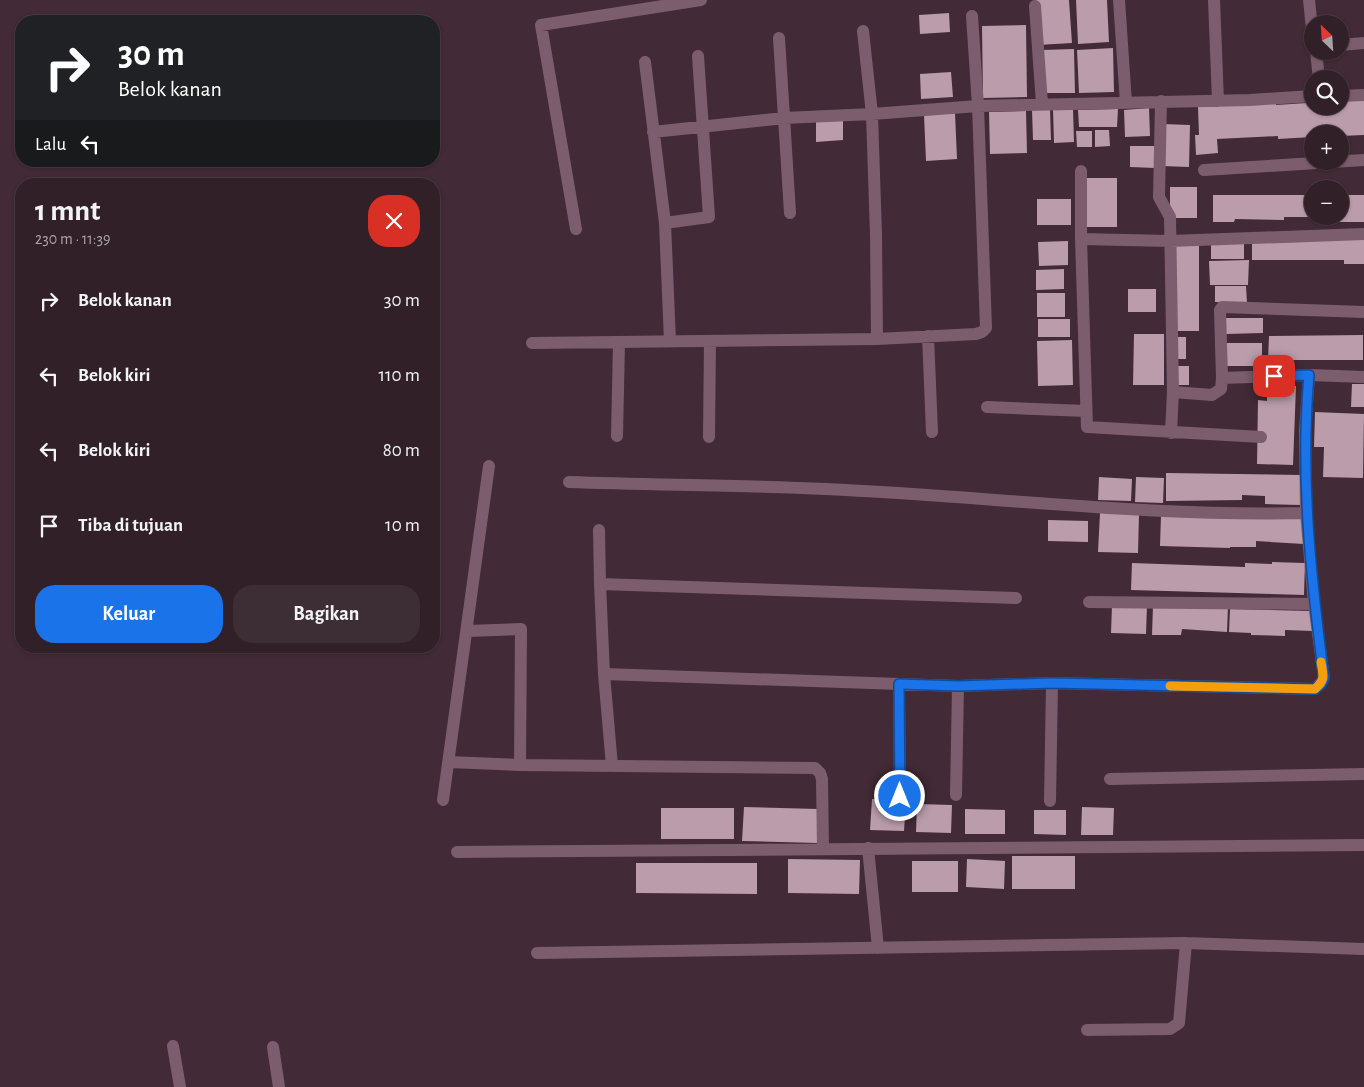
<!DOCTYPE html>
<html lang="id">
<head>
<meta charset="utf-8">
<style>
  body { margin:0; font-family:"Alegreya Sans",sans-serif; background:#3d2d35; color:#f1f3f6; height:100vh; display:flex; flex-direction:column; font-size:19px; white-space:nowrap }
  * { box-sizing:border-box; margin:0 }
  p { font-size:16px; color:#a8a3a8 }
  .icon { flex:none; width:28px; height:28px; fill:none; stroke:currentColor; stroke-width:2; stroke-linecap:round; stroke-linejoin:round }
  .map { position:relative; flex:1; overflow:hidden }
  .panel { position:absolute; left:15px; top:178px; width:425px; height:475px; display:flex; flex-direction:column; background:#322029; border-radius:20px; box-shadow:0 1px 4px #0004,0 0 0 1px #4d3e46 }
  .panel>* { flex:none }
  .hud { position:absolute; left:15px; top:15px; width:425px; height:152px; border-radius:20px; box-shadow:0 1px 4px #0004,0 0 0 1px #4d3e46; background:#202124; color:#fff; overflow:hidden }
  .needle { width:32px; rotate:335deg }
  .fabs { position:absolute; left:1304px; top:15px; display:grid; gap:10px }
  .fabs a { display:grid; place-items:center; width:45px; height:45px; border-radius:50%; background:#322029; box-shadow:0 1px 4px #0004,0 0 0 1px #4d3e46; font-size:25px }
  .pin { position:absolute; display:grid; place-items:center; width:42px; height:42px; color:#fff; margin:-21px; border-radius:10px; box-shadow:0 2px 8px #0006 }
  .me { position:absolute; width:55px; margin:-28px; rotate:0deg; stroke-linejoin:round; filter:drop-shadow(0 0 4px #0008) }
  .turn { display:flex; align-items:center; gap:18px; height:105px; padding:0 20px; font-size:22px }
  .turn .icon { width:65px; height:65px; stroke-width:2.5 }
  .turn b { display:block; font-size:35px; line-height:42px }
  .then { display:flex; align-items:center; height:48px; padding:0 20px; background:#0003; gap:10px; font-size:19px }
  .round { display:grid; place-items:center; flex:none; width:52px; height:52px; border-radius:20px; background:#3d2d35 }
  .head { display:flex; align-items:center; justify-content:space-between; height:85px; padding:0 20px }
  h1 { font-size:30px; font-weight:600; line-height:38px }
  .cta { display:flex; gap:10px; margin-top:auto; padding:10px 20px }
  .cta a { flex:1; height:58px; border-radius:20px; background:#1a73e8; color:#fff; font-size:20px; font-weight:600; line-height:58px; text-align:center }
  .cta a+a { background:#3d2d35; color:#f1f3f6 }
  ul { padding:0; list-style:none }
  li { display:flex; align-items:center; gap:15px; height:75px; padding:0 20px }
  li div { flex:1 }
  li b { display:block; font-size:19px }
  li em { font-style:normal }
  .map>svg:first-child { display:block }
</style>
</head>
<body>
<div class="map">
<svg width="1364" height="1087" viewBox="0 0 1364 1087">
  <rect width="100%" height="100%" fill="#422a37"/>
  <path fill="#ba9cab" d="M1036,0H1069L1072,43L1038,45Z
    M1076,0H1107L1109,42L1078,44Z
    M949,13L950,32L920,34L919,15Z
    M1026,25L1027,97L983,98L982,26Z
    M1113,48L1114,92L1079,93L1077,50Z
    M1074,49L1075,93H1042V50Z
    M951,72L953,97L921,99L920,74Z
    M1307,97H1312V106H1340V101L1364,98V135L1340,136V134H1312V137L1278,139V136L1217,139L1218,153L1196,155L1195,135H1199L1198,107L1276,102V105L1307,103Z
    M1073,108L1074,142L1054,143L1053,109Z
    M1149,108L1150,136L1125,137L1124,110Z
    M1050,109L1051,140H1033L1032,110Z
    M1118,109L1117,127H1079L1078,110Z
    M1026,111L1027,153L990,154L989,112Z
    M955,113L957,159L926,161L924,115Z
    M843,118V140L816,142V119Z
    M1163,124L1190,125L1189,167L1161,166Z
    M1095,130H1109L1110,146L1095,147Z
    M1076,131H1092V147H1077Z
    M1130,146H1156L1155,168L1130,167Z
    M1085,178H1117V227H1084Z
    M1170,187H1197V218H1170Z
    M1213,195H1312V216H1340V195H1364V222H1339V219L1311,220L1312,217H1284V220L1235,219L1234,222H1213Z
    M1037,199H1071V225H1037Z
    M1252,238L1364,240V264H1344V260H1252Z
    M1068,241V265L1039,266L1038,242Z
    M1211,241H1244V259H1211Z
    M1170,244H1199V331H1173Z
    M1249,260L1248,285H1210L1209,261Z
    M1064,269V289L1036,290V270Z
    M1215,286H1246L1247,303L1215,302Z
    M1128,289H1156V312H1128Z
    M1037,293H1065V317H1037Z
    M1226,318H1263V333L1226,334Z
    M1038,319H1070V337H1038Z
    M1134,334H1164V385H1133Z
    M1363,335V360H1268L1269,336Z
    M1169,337H1186V359H1169Z
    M1072,340L1073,385L1038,386L1037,341Z
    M1225,343H1262V366H1225Z
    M1169,366H1189V385H1169Z
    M1352,384H1364V407H1351Z
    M1267,385L1296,386L1293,465L1257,464L1258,400L1267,401Z
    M1315,412L1364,414L1363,478L1323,477L1324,447H1314Z
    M1166,473L1302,475L1301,505L1265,504V496L1242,495V500L1166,501Z
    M1099,477L1132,479L1131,501L1098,500Z
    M1136,477L1164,478L1163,503L1135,502Z
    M1100,513L1139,514L1138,553L1098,552Z
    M1161,515L1305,519L1304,544L1256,541V547H1230V548L1160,546Z
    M1048,520L1088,521V542L1048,541Z
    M1272,562L1305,563L1304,595L1131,590L1132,563L1245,567V563L1272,564Z
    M1112,605H1147L1146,634L1111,633Z
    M1153,605L1228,607L1227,632L1182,629L1181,635H1152Z
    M1230,609L1313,611V631L1285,630V636L1251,635V633L1229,632Z
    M872,799L906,801L904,831L870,830Z
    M917,804L952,805L951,833L916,832Z
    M744,807L818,809L817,843L742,841Z
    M1082,807L1114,808L1113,835H1081Z
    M661,808H734V839H661Z
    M965,809L1005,810V834H965Z
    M1034,810H1066V835L1034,834Z
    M1012,856H1075V889H1012Z
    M788,859L860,860L859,894L788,893Z
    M967,859L1005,861L1004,889L966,887Z
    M912,861H958V892H912Z
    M636,863H757V894L636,893Z"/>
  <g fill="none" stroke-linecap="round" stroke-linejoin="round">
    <path stroke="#7c5d6d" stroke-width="12" d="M1119,0L1126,103
      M1214,0L1218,101
      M1309,0L1312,29
      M1035,6L1042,104
      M863,31L872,114L876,235L877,339
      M779,38L790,213
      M1340,45L1364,43
      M1316,51L1319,79
      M645,62L665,223L670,341
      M1340,96L1364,95
      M653,132L784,118L872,114L978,106L1250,100L1312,96
      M1204,170L1364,160
      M1081,171V239L1087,427L1261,437
      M665,223L709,217L698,56
      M576,229L541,25L701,0
      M1081,239L1170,241L1364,234
      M928,336L932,432
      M532,343L877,339L976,334L982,332L986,328L978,106L972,16
      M1309,375L1364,377
      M1222,378L1220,310L1222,307L1364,312
      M987,407L1086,411
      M1171,433L1173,392
      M617,436L619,342
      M709,437L710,341
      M569,482C655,485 741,485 826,489C986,496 1146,517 1306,513L1305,431L1309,375L1222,378L1221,389L1212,395L1173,392L1170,217L1159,197L1161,101
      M599,530L600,584
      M1089,602L1314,604L1306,513
      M467,631L521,629L520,765
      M604,674L958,686L1052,683L1315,689L1321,683L1324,678L1314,604
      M899,684L900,796
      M449,762L520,765L815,768L820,773L822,779L823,849
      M612,766L604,674L600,584L1016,598
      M1110,779L1364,774
      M956,795L958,686
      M443,800L489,466
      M1050,801L1052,683
      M868,848L878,948
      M457,852L1364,845
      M537,953L1186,943L1364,949
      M1087,1030L1170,1029L1179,1023L1186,943
      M173,1046L180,1087
      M273,1047L279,1087"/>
  </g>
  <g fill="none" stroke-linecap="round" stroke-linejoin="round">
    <g stroke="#114b97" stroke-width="12">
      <path id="route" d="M900,796L899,684L958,686L1052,683L1315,689L1321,684L1324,678C1311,577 1300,477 1309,375L1274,376"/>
    </g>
    <use href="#route" stroke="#1a73e8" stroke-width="9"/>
    <path stroke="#f59e0b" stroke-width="9" d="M1170,686L1315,689C1326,679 1323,675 1321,662"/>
  </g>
</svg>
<div class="fabs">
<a><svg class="needle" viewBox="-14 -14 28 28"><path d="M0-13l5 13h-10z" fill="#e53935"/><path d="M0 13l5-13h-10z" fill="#a8a3a8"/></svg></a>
<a><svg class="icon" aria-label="search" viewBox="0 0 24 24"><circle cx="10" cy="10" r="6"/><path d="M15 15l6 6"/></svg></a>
<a>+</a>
<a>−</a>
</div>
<div class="pin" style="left:1274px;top:376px;background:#d93025"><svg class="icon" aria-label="arrive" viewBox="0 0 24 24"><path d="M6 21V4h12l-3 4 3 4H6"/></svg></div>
<svg class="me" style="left:900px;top:796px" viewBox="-20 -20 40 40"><circle r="17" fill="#1a73e8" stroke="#fff" stroke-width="3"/><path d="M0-11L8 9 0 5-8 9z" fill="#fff"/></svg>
<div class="hud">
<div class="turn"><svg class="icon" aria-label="right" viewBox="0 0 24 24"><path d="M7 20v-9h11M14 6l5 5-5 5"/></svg><div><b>30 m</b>Belok kanan</div></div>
<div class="then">Lalu<svg class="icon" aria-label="left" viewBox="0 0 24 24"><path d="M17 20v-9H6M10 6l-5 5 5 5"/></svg></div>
</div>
<section class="panel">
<div class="head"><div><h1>1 mnt</h1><p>230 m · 11:39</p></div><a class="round" style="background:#d93025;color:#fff"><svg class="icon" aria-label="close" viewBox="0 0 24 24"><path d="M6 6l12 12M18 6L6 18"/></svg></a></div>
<ul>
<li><svg class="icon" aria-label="right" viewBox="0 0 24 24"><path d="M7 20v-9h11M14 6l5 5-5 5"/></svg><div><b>Belok kanan</b></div><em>30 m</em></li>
<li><svg class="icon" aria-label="left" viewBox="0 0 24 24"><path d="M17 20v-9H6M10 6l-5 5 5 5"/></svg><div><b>Belok kiri</b></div><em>110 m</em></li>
<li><svg class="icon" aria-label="left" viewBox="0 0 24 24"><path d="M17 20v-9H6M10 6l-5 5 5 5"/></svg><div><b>Belok kiri</b></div><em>80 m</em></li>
<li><svg class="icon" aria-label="arrive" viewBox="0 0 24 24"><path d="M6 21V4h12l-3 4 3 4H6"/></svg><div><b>Tiba di tujuan</b></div><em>10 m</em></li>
</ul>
<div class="cta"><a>Keluar</a><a>Bagikan</a></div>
</section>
</div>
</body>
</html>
